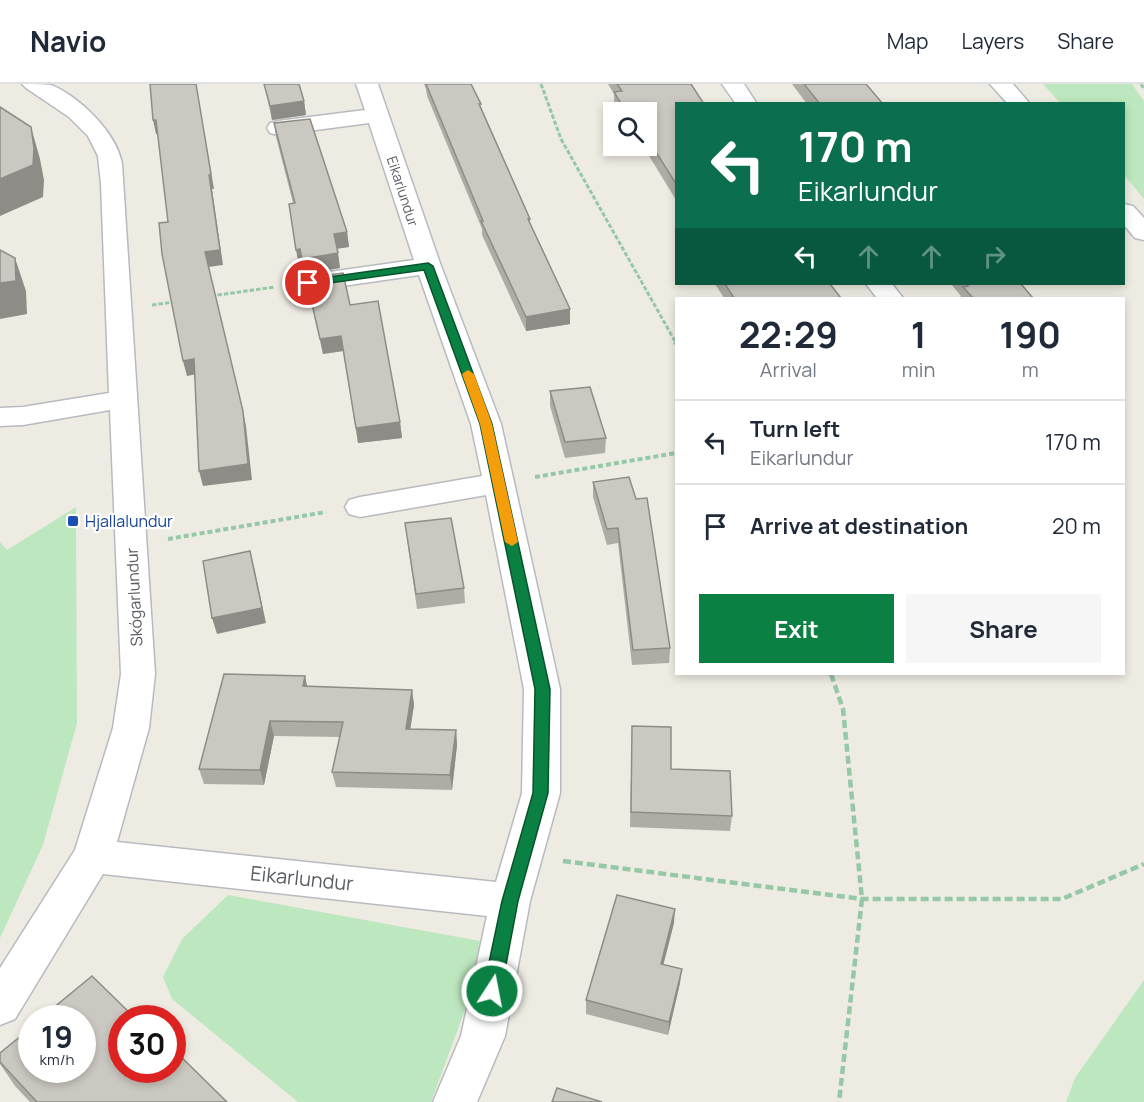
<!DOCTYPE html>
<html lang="en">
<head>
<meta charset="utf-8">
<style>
  body { margin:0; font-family:Manrope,sans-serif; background:#f6f6f7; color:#1f2937; height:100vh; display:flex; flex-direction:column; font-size:22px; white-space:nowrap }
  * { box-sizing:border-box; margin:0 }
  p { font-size:20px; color:#747a83 }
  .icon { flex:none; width:33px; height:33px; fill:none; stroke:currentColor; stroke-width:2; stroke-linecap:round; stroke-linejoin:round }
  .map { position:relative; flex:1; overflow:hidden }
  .drawer { position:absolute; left:675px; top:213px; width:450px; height:378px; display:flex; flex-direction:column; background:#fff; border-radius:0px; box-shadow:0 3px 9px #0003 }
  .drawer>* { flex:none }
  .guide { position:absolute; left:675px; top:18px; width:450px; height:183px; border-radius:0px; box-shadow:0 3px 9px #0003; background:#0b6e4f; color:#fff; overflow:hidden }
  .fabs { position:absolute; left:603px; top:18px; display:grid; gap:12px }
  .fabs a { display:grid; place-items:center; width:54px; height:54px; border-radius:0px; background:#fff; box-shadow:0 3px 9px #0003; font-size:30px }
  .speed { position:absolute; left:18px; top:921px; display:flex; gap:12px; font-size:30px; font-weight:700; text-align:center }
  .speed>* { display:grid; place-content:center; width:78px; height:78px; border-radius:50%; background:#fff; box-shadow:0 3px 9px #0003; line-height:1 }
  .speed small { font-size:15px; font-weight:400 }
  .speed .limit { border:9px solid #d22; background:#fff; color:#111 }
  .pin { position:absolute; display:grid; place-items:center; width:51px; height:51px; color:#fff; margin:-26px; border:3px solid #fff; border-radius:50%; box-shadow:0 2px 6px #0007 }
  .me { position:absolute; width:66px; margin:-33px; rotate:11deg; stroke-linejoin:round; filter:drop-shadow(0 0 4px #0008) }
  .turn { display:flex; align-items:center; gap:21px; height:126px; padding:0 24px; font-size:27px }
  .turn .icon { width:78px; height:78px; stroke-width:2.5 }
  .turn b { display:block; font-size:42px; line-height:51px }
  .lanes { display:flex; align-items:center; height:57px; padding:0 24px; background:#0003; justify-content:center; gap:30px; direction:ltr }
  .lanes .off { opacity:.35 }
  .eta { display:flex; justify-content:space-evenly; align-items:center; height:102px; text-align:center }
  .eta b { font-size:36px; font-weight:700; line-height:42px }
  .primary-button { display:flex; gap:12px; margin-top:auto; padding:12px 24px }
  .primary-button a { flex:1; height:69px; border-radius:0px; background:#0b8043; color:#fff; font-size:24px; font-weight:700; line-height:69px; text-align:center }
  .primary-button a+a { background:#f6f6f7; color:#1f2937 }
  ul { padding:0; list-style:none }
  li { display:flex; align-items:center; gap:18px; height:84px; padding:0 24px; border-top:2px solid #e0e1e3 }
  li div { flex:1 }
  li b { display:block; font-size:22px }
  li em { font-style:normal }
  header { display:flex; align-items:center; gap:36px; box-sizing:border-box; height:84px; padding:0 30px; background:#fff; border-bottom:2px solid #e0e1e3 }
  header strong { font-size:28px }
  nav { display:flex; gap:33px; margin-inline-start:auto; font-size:21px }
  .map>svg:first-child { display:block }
</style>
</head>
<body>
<header>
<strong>Navio</strong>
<nav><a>Map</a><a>Layers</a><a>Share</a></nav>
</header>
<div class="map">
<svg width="1144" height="1018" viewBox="0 0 1144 1018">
  <rect width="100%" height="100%" fill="#eeece2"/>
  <path fill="#bde7be" d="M1043,0H1132L1144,17V115L1124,91V20L1060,19Z
    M76,423L77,639L43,761L0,854V458L7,466Z
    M228,811L480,857L476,896L431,1018H298L172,915L163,893L182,855Z
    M1144,896V1018H1066L1075,994Z"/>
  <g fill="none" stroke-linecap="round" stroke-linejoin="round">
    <g stroke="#b7babf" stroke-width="3">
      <path id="minor" d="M22,0C31,0 43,0 51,1C79,12 117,49 122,80L155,590L149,644L117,758L496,798L522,709L524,605L486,411L360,433L349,430L345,423L349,416L360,413L482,392L471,340L419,191L308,207L299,204L295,199L299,194L308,191L414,176L369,39L278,51L270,49L267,44L270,39L278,37L365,26L356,0H378L441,182L501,340L560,605V709L530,817L505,952L477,1018H433L461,952L487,832L103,790L15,935L0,941V884L75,766L113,644L121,590L110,326L23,341L0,342V324L23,323L109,309L101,100L98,72L88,52L69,33L26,4Z
        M722,0H744L757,20H736Z
        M866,200H892L903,214H877Z"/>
    </g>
    <g stroke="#b7babf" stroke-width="3">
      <path id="tertiary" d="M990,0H1013L1030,20H1008Z
        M1124,120L1133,122L1144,134V156L1135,154L1124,141Z"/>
    </g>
    <path stroke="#95c8a6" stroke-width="3" stroke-dasharray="4.5 2" stroke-linecap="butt" d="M541,0L561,55L676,259
      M1141,0L1144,5
      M211,212L275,203
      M152,221L174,218"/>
    <path stroke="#95c8a6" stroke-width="4" stroke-dasharray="5 3" stroke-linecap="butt" d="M675,258L676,260
      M535,393L676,369
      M168,455L326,428"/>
    <path stroke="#95c8a6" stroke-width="4.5" stroke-dasharray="8 4" stroke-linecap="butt" d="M831,590L843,625L862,815L839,1018
      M563,777L862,815H1062L1144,780"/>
    <use href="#minor" fill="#fff" fill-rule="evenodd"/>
    <use href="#tertiary" fill="#fff" fill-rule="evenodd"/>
  </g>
  <path fill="#afaca6" d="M264,0H299L304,17L306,31L272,36Z
    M424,0H471L530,135V140L570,225V240L526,247L482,151V145L427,12L426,5Z
    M608,0H691L676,20V116L643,62H646V28H618L614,22V10Z
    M792,0H866L883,20H807Z
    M274,39L347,148L349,163L337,164L340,184L304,190L302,180L299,181L289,120L293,119L276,53Z
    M306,194L350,221L400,338L402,354L358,359L343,267L323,270Z
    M715,200H830L841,214H724Z
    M951,200H1021L1033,214H960L961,212Z
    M550,307L606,354L605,369L565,374L550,322Z
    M629,393L670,564L669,579L632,581L618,459L607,461L593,413V398Z
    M407,455L464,504L465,519L417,525Z
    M305,592L307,602L412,606L414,621L410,645L456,646L457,661L452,706L336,703L332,688L340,653L274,652L264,701L204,700L199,685Z
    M632,642L671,685L732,732L730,747L630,743Z
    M674,839L663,880L680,899L668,951L586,930V916Z
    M122,934L227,1018H30L15,1002L0,980V969Z"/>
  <path fill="#8e8c87" d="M196,0L214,105H212L223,181L208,183L205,168Z
    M304,17L306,31L272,36L270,22Z
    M153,36H156L159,50H156Z
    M31,43L40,75L44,96L43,113L0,132V95Z
    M347,148L349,163L336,165L334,150Z
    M300,165L302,180L299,181L296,166Z
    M338,169L340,184L304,190L302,175Z
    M15,174L26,207L27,230L0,235V199Z
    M570,225V240L526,247V233Z
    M341,252L343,267L323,270L320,255Z
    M194,275L197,290L187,292L183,277Z
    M243,327L246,342L252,396L203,402L199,387Z
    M400,338L402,354L358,359L356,344Z
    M254,483L266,539L217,550L212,534Z
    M305,592L308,607L303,602Z
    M412,606L414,621L408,660L406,645Z
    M270,637L274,652L264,701L260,686Z
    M456,646L457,661L452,706L450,691Z
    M675,825L674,839L660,894L661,880Z
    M682,885L680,899L668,951L669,938Z"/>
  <path fill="#cbc8c1" stroke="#8e8c87" stroke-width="1.5" d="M150,0H196L211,90L209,91L220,166L205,168L243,327L248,380L199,387L194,275L183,277L162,170L159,139L168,138L156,36H153Z
    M264,0H299L304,17L270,22Z
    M426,0H471L481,20H479L530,135H528L570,225L526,233L481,137H483Z
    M617,0H691L704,20H676V100L646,52V28H626L614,8L622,7Z
    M804,0H866L883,20H820Z
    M0,23L31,43L34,64L33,81L0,95Z
    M310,35L347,148L334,150L338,169L302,175L300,165L296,166L289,120L295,119L274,39Z
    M0,166L15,174L16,197L0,199Z
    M343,189L350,221L378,217L400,338L356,344L341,252L320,255L306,194Z
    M725,200H830L841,214H734Z
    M966,200H1021L1033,214H973L963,203L968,202Z
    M590,303L606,354L565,358L550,307Z
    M629,393L636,415L647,414L670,564L633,566L618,444L607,445L593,398Z
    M451,434L464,504L416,510L405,439Z
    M250,467L262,524L212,534L203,477Z
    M224,590L305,592L303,602L412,606L406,645L456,646L450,691L332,688L343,638L270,637L260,686L199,685Z
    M632,642L671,643V685L730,687L732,732L631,728Z
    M617,811L675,825L661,880L682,885L669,938L586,916Z
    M92,892L135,934H122V986H172V964L227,1018H37L0,978V969L32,943V986H82V934H41Z
    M557,1004L602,1018H552Z"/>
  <path fill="#0b8043" stroke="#07532c" stroke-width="1.5" d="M428,179L433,182L492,340L550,605L548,709L518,817L501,907L498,913L492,915L486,913L483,907L502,817L533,709L535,605L480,340L424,186L308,202L303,199L308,196Z"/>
  <path fill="#f59e0b" d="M468,286L474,290L492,340L518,458L512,462L505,458L480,340L462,290Z"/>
  <rect fill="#1a4fb4" stroke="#fff" stroke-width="2" x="67" y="431" width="12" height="12" rx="3"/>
  <g text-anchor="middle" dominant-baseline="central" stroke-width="4.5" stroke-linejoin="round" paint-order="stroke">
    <g font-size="14" fill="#5a5e63" stroke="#fff">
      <text transform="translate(403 107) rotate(72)">Eikarlundur</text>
    </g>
    <g font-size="16" fill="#164399" stroke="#fff" text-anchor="start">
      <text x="85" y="437">Hjallalundur</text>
    </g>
    <g font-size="16" fill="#5a5e63" stroke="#fff">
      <text transform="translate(134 513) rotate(-93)">Skógarlundur</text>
    </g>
    <g font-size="20" fill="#5a5e63" stroke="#fff">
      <text transform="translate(302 794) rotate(6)">Eikarlundur</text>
    </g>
  </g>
</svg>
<div class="fabs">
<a><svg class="icon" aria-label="search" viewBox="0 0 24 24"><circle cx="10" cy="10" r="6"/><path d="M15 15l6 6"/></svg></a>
</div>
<div class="speed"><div>19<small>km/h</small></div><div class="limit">30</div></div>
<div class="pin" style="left:308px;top:199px;background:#d93025"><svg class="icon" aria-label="arrive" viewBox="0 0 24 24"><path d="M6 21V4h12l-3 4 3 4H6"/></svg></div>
<svg class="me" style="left:492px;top:907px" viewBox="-20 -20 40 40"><circle r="17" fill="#0b8043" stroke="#fff" stroke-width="3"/><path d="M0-11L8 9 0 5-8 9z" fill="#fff"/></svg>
<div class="guide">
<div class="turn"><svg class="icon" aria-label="left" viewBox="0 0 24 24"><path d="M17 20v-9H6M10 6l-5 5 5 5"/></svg><div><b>170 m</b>Eikarlundur</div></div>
<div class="lanes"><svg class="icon" aria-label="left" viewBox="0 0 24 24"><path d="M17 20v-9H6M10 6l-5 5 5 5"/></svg><svg class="icon off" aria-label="ahead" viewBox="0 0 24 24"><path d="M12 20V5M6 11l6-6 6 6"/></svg><svg class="icon off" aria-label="ahead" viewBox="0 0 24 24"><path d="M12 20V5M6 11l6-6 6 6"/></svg><svg class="icon off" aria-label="right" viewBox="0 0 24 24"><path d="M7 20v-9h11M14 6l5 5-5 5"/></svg></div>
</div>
<section class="drawer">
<div class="eta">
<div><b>22:29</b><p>Arrival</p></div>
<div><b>1</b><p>min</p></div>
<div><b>190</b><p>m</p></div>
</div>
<ul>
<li><svg class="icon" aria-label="left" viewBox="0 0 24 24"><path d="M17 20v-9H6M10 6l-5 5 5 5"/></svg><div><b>Turn left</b><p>Eikarlundur</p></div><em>170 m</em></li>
<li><svg class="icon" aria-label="arrive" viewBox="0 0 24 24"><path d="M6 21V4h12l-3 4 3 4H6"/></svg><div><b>Arrive at destination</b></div><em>20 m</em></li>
</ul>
<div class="primary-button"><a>Exit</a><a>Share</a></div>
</section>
</div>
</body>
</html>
